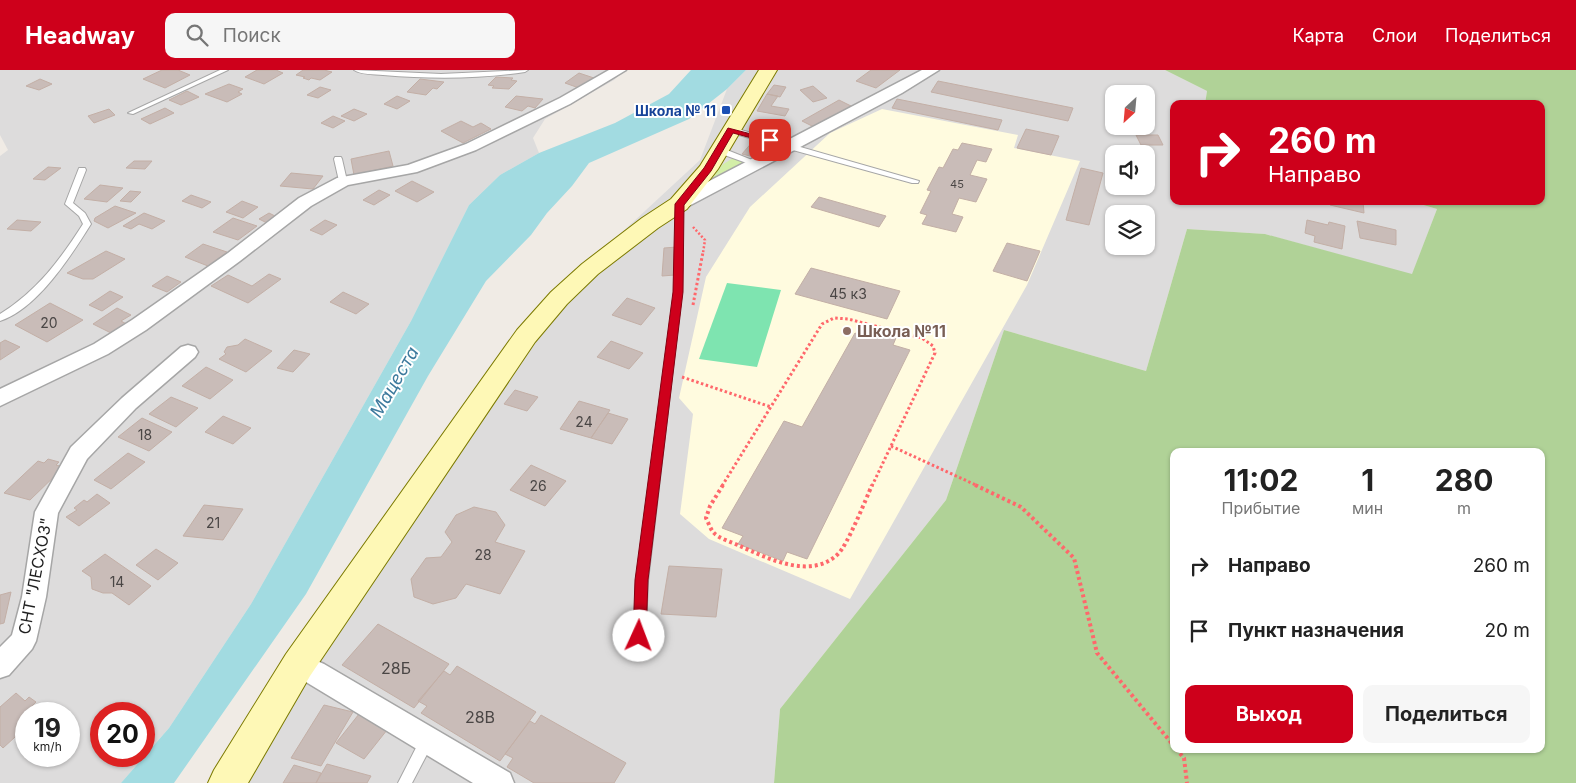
<!DOCTYPE html>
<html lang="ru">
<head>
<meta charset="utf-8">
<style>
  body { margin:0; font-family:Inter,sans-serif; background:#f6f6f6; color:#222; height:100vh; display:flex; flex-direction:column; font-size:19px; white-space:nowrap }
  * { box-sizing:border-box; margin:0 }
  p { font-size:16px; color:#767676 }
  .icon { flex:none; width:28px; height:28px; fill:none; stroke:currentColor; stroke-width:2; stroke-linecap:round; stroke-linejoin:round }
  .map { position:relative; flex:1; overflow:hidden }
  .drawer { position:absolute; left:1170px; top:378px; width:375px; height:305px; display:flex; flex-direction:column; background:#fff; border-radius:10px; box-shadow:0 1px 4px #0004 }
  .drawer>* { flex:none }
  .hud { position:absolute; left:1170px; top:30px; width:375px; height:105px; border-radius:10px; box-shadow:0 1px 4px #0004; background:#ce001b; color:#fff; overflow:hidden }
  .needle { width:32px; rotate:206deg }
  .controls { position:absolute; left:1105px; top:15px; display:grid; gap:10px }
  .controls a { display:grid; place-items:center; width:50px; height:50px; border-radius:10px; background:#fff; box-shadow:0 1px 4px #0004; font-size:25px }
  .speed { position:absolute; left:15px; top:632px; display:flex; gap:10px; font-size:25px; font-weight:700; text-align:center }
  .speed>* { display:grid; place-content:center; width:65px; height:65px; border-radius:50%; background:#fff; box-shadow:0 1px 4px #0004; line-height:1 }
  .speed small { font-size:12px; font-weight:400 }
  .speed .limit { border:8px solid #d22; background:#fff; color:#111 }
  .pin { position:absolute; display:grid; place-items:center; width:42px; height:42px; color:#fff; margin:-21px; border-radius:10px; box-shadow:0 2px 8px #0006 }
  .me { position:absolute; width:55px; margin:-28px; rotate:2deg; stroke-linejoin:round; filter:drop-shadow(0 0 4px #0008) }
  .turn { display:flex; align-items:center; gap:18px; height:105px; padding:0 15px; font-size:22px }
  .turn .icon { width:65px; height:65px; stroke-width:2.5 }
  .turn b { display:block; font-size:35px; line-height:42px }
  .eta { display:flex; justify-content:space-evenly; align-items:center; height:85px; text-align:center }
  .eta b { font-size:30px; font-weight:700; line-height:35px }
  .primary-button { display:flex; gap:10px; margin-top:auto; padding:10px 15px }
  .primary-button a { flex:1; height:58px; border-radius:10px; background:#ce001b; color:#fff; font-size:20px; font-weight:700; line-height:58px; text-align:center }
  .primary-button a+a { background:#f6f6f6; color:#222 }
  ul { padding:0; list-style:none }
  li { display:flex; align-items:center; gap:15px; height:65px; padding:0 15px }
  li div { flex:1 }
  li b { display:block; font-size:19px }
  li em { font-style:normal }
  header { display:flex; align-items:center; gap:30px; box-sizing:border-box; height:70px; padding:0 25px; background:#ce001b; color:#fff }
  header strong { font-size:24px }
  nav { display:flex; gap:28px; margin-inline-start:auto; font-size:18px }
  .search { width:350px; height:45px; background:#f6f6f6; display:flex; align-items:center; gap:12px; box-sizing:border-box; padding:0 18px; border-radius:10px; color:#767676; font-size:19px }
  .map>svg:first-child { display:block }
</style>
</head>
<body>
<header>
<strong>Headway</strong>
<div class="search"><svg class="icon" aria-label="search" viewBox="0 0 24 24"><circle cx="10" cy="10" r="6"/><path d="M15 15l6 6"/></svg>Поиск</div>
<nav><a>Карта</a><a>Слои</a><a>Поделиться</a></nav>
</header>
<div class="map">
<svg width="1576" height="713" viewBox="0 0 1576 713">
  <rect width="100%" height="100%" fill="#f0ebe5"/>
  <path fill="#dddcdc" fill-rule="evenodd" d="M0,0H625L614,10L545,49L533,68L539,83L500,105L469,135L411,251L251,534L169,658L121,713H0V86L8,80L0,65ZM26,644H69V686H26ZM101,644H144V686H101Z
    M746,0H1165L1207,21L1205,34H1174V131H1410L1437,139L1412,205L1265,164L1187,159L1146,301L1004,260L946,430L780,639L774,713H209L558,224L619,165L700,90L727,19ZM1114,24H1146V56H1114ZM1114,84H1146V116H1114ZM1114,144H1146V176H1114Z"/>
  <path fill="#fffbdf" d="M882,39L1018,65L1014,78L1080,91L1027,215L850,529L709,469L680,444L693,344L679,328L706,207L750,137L830,63Z"/>
  <path fill="#d3eea8" d="M733,88L746,94L708,113L722,95Z"/>
  <path fill="#b0d297" fill-rule="evenodd" d="M1165,0H1576V713H774L780,639L946,430L1004,260L1146,301L1187,159L1265,164L1412,204L1437,139L1410,131H1541V34H1205L1207,21ZM1174,381H1541V679H1174Z"/>
  <path fill="#7ee4b0" d="M727,213L781,220L757,297L699,289Z"/>
  <path fill="#a2dbe1" d="M691,0H746L727,19L689,49L589,93L572,116L547,143L531,165L486,211L428,306L306,524L174,713H121L169,658L251,534L411,251L469,135L500,105L539,83L615,53L669,24Z"/>
  <path fill="#c9bcb8" stroke="#c3afa6" d="M162,0H178L190,5L165,18L143,9Z
    M257,0H276L283,3L264,14L245,7Z
    M303,0H324L332,2L320,10L311,8L309,10L303,8L305,7L296,5Z
    M871,0H900L876,18L856,11Z
    M579,3L594,8L579,18L565,13Z
    M496,7L513,8L511,10L517,11L509,19L492,18L494,16L488,15Z
    M40,9L52,14L39,20L26,16Z
    M420,9L444,12L437,19L433,18L426,25L407,22Z
    M938,11L1073,38L1068,51L931,22Z
    M229,14L243,19L238,22L242,24L227,32L205,24Z
    M774,15L786,17L780,27L767,24Z
    M813,16L827,28L813,32L800,20Z
    M320,17L331,20L318,28L307,25Z
    M187,21L199,27L181,35L169,30Z
    M1132,22L1151,23L1150,35L1146,34V24Z
    M767,24L778,26L771,36L789,39L785,46L757,41Z
    M397,26L410,31L397,39L384,34Z
    M516,26L543,29L535,38L528,36L522,41L505,37Z
    M897,29L1002,50L998,60L892,38Z
    M839,30L851,36L814,57L802,51Z
    M165,38L174,43L150,54L141,49Z
    M109,39L115,45L94,53L88,46Z
    M354,39L367,44L354,51L341,46Z
    M333,46L345,51L333,58L321,53Z
    M461,51L473,57L481,53L491,59L463,73L441,61Z
    M1026,59L1059,66L1051,85L1017,78Z
    M1136,65H1158L1163,75H1141Z
    M754,70L770,74L758,88L742,84Z
    M962,73L992,79L986,92L977,90L970,105L987,109L976,132L959,128L952,144L963,147L956,162L922,154L927,145L920,143L931,121L927,120L939,97L943,98L953,79L958,80Z
    M389,81L393,96L354,105L351,89Z
    M134,91H152L145,99L126,98Z
    M48,97L61,98L45,110L33,109Z
    M1081,98L1103,103L1089,155L1066,150Z
    M291,103L323,106L313,119L280,116Z
    M412,111L434,122L417,132L395,121Z
    M100,115L123,118L107,132L84,129Z
    M379,120L390,125L374,135L363,130Z
    M130,121L141,122L131,132L120,131Z
    M191,125L211,132L202,138L182,131Z
    M819,127L886,146L879,157L811,137Z
    M242,131L258,137L243,148L226,142Z
    M1329,131H1363L1364,143L1330,135Z
    M115,136L136,143L108,158L94,151L95,148Z
    M144,143L165,151L152,159L139,154L131,159L123,156Z
    M269,143L279,148L269,154L259,149Z
    M233,148L257,156L238,170L213,162Z
    M17,150L41,152L31,161L7,159Z
    M325,150L337,155L322,165L310,160Z
    M1307,150L1328,155L1329,152L1345,156L1342,179L1314,172L1315,166L1305,163Z
    M1357,151L1396,160V175L1360,168Z
    M1007,173L1040,181L1027,211L993,201Z
    M203,174L227,182L208,196L185,187Z
    M677,177L675,205L662,206L664,178Z
    M106,181L125,189L93,209H83L67,203Z
    M811,198L900,221L887,249L795,224Z
    M269,204L281,209L248,233L211,216L228,205L252,216Z
    M167,206L181,212L167,222L152,216Z
    M110,221L123,227L102,241L89,235Z
    M343,222L369,234L356,244L330,232Z
    M627,228L655,238L641,255L612,245Z
    M50,233L83,250L47,272L15,255Z
    M117,238L131,245L121,251L130,256L115,265L93,254Z
    M861,258L896,268L893,275L910,280L807,489L787,482L783,491L738,474L743,466L722,458L784,351L802,357L855,263L857,264Z
    M245,269L272,281L246,302L219,289L226,284L224,282L227,277L238,275Z
    M5,270L20,277L0,290V273Z
    M611,271L643,283L629,299L597,287Z
    M294,280L310,284L293,302L277,298Z
    M206,297L233,310L210,329L182,316Z
    M515,320L538,327L527,341L504,334Z
    M171,327L198,338L176,357L149,344Z
    M579,331L610,340L591,368L560,359Z
    M608,343L628,349L612,374L591,368Z
    M223,346L251,358L233,374L205,362Z
    M142,348L172,362L149,381L118,367Z
    M128,383L145,392L111,419L94,410Z
    M48,389L59,392L56,395L64,397L30,430L4,423L38,391L44,393Z
    M531,395L566,411L545,436L510,420Z
    M97,424L110,433L79,456L66,447L77,440L74,438L84,430L87,432Z
    M204,435L243,439L223,470L183,466Z
    M474,437L496,442L505,455L495,472L525,481L500,524L466,514L456,528L433,534L414,527L411,509L426,488L441,487L452,472L445,462L456,445Z
    M156,479L178,493L158,510L136,495Z
    M105,484L151,516L129,535L112,523H103L92,519L91,507L82,501Z
    M669,496L722,499L716,547L661,544Z
    M11,522L4,553L0,554V525Z
    M378,554L449,594L414,638L342,595Z
    M457,596L536,642L500,691L421,643L427,636L418,631L444,601L450,605Z
    M16,623L25,631L29,627L36,632L32,636L42,643L26,644V657L3,678L0,675V637Z
    M324,635L353,642L321,696L291,688Z
    M359,644L387,660L364,689L336,673Z
    M541,645L626,693L614,713H534L507,697L513,688L505,684L530,651L535,654Z
    M327,694L371,706L367,713H316Z
    M294,695L321,703L316,713H283Z"/>
  <g fill="none" stroke-linecap="round" stroke-linejoin="round">
    <g stroke="#a6a6a6" stroke-width="2">
      <path id="service" d="M220,0H228L133,44L128,43Z
        M354,0L441,4L528,0L525,2C478,9 431,9 383,5C374,4 361,5 354,0Z
        M728,58H734L919,111L918,113H912L728,62Z
        M716,78H722L762,94L761,96H755L716,82Z
        M335,87H341L342,89L347,111L346,113H340L339,111L334,89Z
        M79,98H85L86,100L73,133L85,143L91,154C71,186 37,239 0,251V244C37,221 60,190 83,154L79,146L65,134Z
        M676,132H682L683,134L682,222L648,511L645,584L643,588L639,590L635,588L633,584L636,511L674,222Z
        M427,664L432,666L434,671L412,713H398L422,666Z"/>
    </g>
    <g stroke="#a6a6a6" stroke-width="3">
      <path id="minor" d="M609,0H626L570,34L476,80L417,102L348,115L311,136L240,191L146,260L108,284L0,336V319L94,274L132,250L228,183L299,128L337,108L408,95L466,74L560,28Z
        M922,0H939L902,23L685,138H673L671,134L673,130Z
        M188,275L195,277L198,282L195,287L136,338L87,389L58,443L46,527L36,571L32,579L9,605L0,608V577L12,565L22,527L35,442L71,377L122,328L181,277Z
        M298,583L324,594L510,703L514,713H473L306,612L289,604L285,595L289,586Z"/>
    </g>
    <g stroke="#7c7a00" stroke-width="2">
      <path id="secondary" d="M759,0H777L718,99L687,139L658,158L598,204L567,234L535,272L310,606L248,713H208L214,700L286,584L517,260L551,222L582,194L642,148L671,129L700,96Z"/>
    </g>
    <path stroke="#ff676b" stroke-width="2.5" stroke-dasharray="2 2" stroke-linecap="butt" d="M693,157L705,170L703,183"/>
    <path stroke="#ff676b" stroke-width="3" stroke-dasharray="2.5 2.5" stroke-linecap="butt" d="M693,235L703,182
      M682,307L771,337
      M891,376L978,416
      M722,416L822,254L834,248L848,249L922,268L933,276L935,283L872,416"/>
    <path stroke="#ff676b" stroke-width="4" stroke-dasharray="3 3" stroke-linecap="butt" d="M723,415L710,436L706,448C708,452 710,458 713,462C719,469 732,472 740,476C769,489 811,510 838,484C847,476 866,429 872,415
      M975,415L1021,437L1074,488L1097,583L1174,676
      M1176,679L1184,688L1187,713"/>
    <use href="#service" fill="#fff" fill-rule="evenodd"/>
    <use href="#minor" fill="#fff" fill-rule="evenodd"/>
    <use href="#secondary" fill="#fef8b6" fill-rule="evenodd"/>
  </g>
  <path fill="#ce001b" stroke="#860012" d="M728,58L774,70L770,73L733,63L711,101L684,135L683,222L648,510L646,566L644,570L639,572L635,570L633,566L635,510L673,222L675,134L704,98Z"/>
  <rect fill="#1a4fb4" stroke="#fff" stroke-width="2" x="721" y="35" width="10" height="10" rx="2.5"/>
  <circle fill="#8d6e63" stroke="#fff" stroke-width="2" cx="847" cy="261" r="5"/>
  <g text-anchor="middle" dominant-baseline="central" stroke-width="4" stroke-linejoin="round" paint-order="stroke">
    <g font-size="11" fill="#4a4645">
      <text x="957" y="114">45</text>
    </g>
    <g font-size="14" font-weight="bold" fill="#164399" stroke="#fff" text-anchor="end">
      <text x="716" y="40">Школа № 11</text>
    </g>
    <g font-size="14" fill="#4a4645">
      <text x="848" y="223">45 к3</text>
      <text x="49" y="252">20</text>
      <text x="584" y="351">24</text>
      <text x="145" y="364">18</text>
      <text x="538" y="415">26</text>
      <text x="213" y="452">21</text>
      <text x="483" y="484">28</text>
      <text x="117" y="511">14</text>
    </g>
    <g font-size="16" font-weight="bold" fill="#785e54" stroke="#fff" text-anchor="start">
      <text x="857" y="261">Школа №11</text>
    </g>
    <g font-size="16" fill="#1f1f1f" stroke="#fff">
      <text transform="translate(35 506) rotate(-79)">СНТ "ЛЕСХОЗ"</text>
    </g>
    <g font-size="16" fill="#4a4645">
      <text x="396" y="598">28Б</text>
      <text x="480" y="647">28В</text>
    </g>
    <g font-size="18" font-style="italic" fill="#3d7a9d" stroke="#fff">
      <text transform="translate(394 312) rotate(-60)">Мацеста</text>
    </g>
  </g>
</svg>
<div class="controls">
<a><svg class="needle" viewBox="-14 -14 28 28"><path d="M0-13l5 13h-10z" fill="#e53935"/><path d="M0 13l5-13h-10z" fill="#767676"/></svg></a>
<a><svg class="icon" aria-label="sound" viewBox="0 0 24 24"><path d="M4 9h4l5-4v14l-5-4H4zM17 9q2 3 0 6"/></svg></a>
<a><svg class="icon" aria-label="layers" viewBox="0 0 24 24"><path d="M12 4l9 5-9 5-9-5zM3 14l9 5 9-5"/></svg></a>
</div>
<div class="speed"><div>19<small>km/h</small></div><div class="limit">20</div></div>
<div class="pin" style="left:770px;top:70px;background:#d93025"><svg class="icon" aria-label="arrive" viewBox="0 0 24 24"><path d="M6 21V4h12l-3 4 3 4H6"/></svg></div>
<svg class="me" style="left:639px;top:566px" viewBox="-20 -20 40 40"><circle r="19" fill="#fff"/><path d="M0-13L10 11 0 6-10 11z" fill="#ce001b"/></svg>
<div class="hud">
<div class="turn"><svg class="icon" aria-label="right" viewBox="0 0 24 24"><path d="M7 20v-9h11M14 6l5 5-5 5"/></svg><div><b>260 m</b>Направо</div></div>
</div>
<section class="drawer">
<div class="eta">
<div><b>11:02</b><p>Прибытие</p></div>
<div><b>1</b><p>мин</p></div>
<div><b>280</b><p>m</p></div>
</div>
<ul>
<li><svg class="icon" aria-label="right" viewBox="0 0 24 24"><path d="M7 20v-9h11M14 6l5 5-5 5"/></svg><div><b>Направо</b></div><em>260 m</em></li>
<li><svg class="icon" aria-label="arrive" viewBox="0 0 24 24"><path d="M6 21V4h12l-3 4 3 4H6"/></svg><div><b>Пункт назначения</b></div><em>20 m</em></li>
</ul>
<div class="primary-button"><a>Выход</a><a>Поделиться</a></div>
</section>
</div>
</body>
</html>
